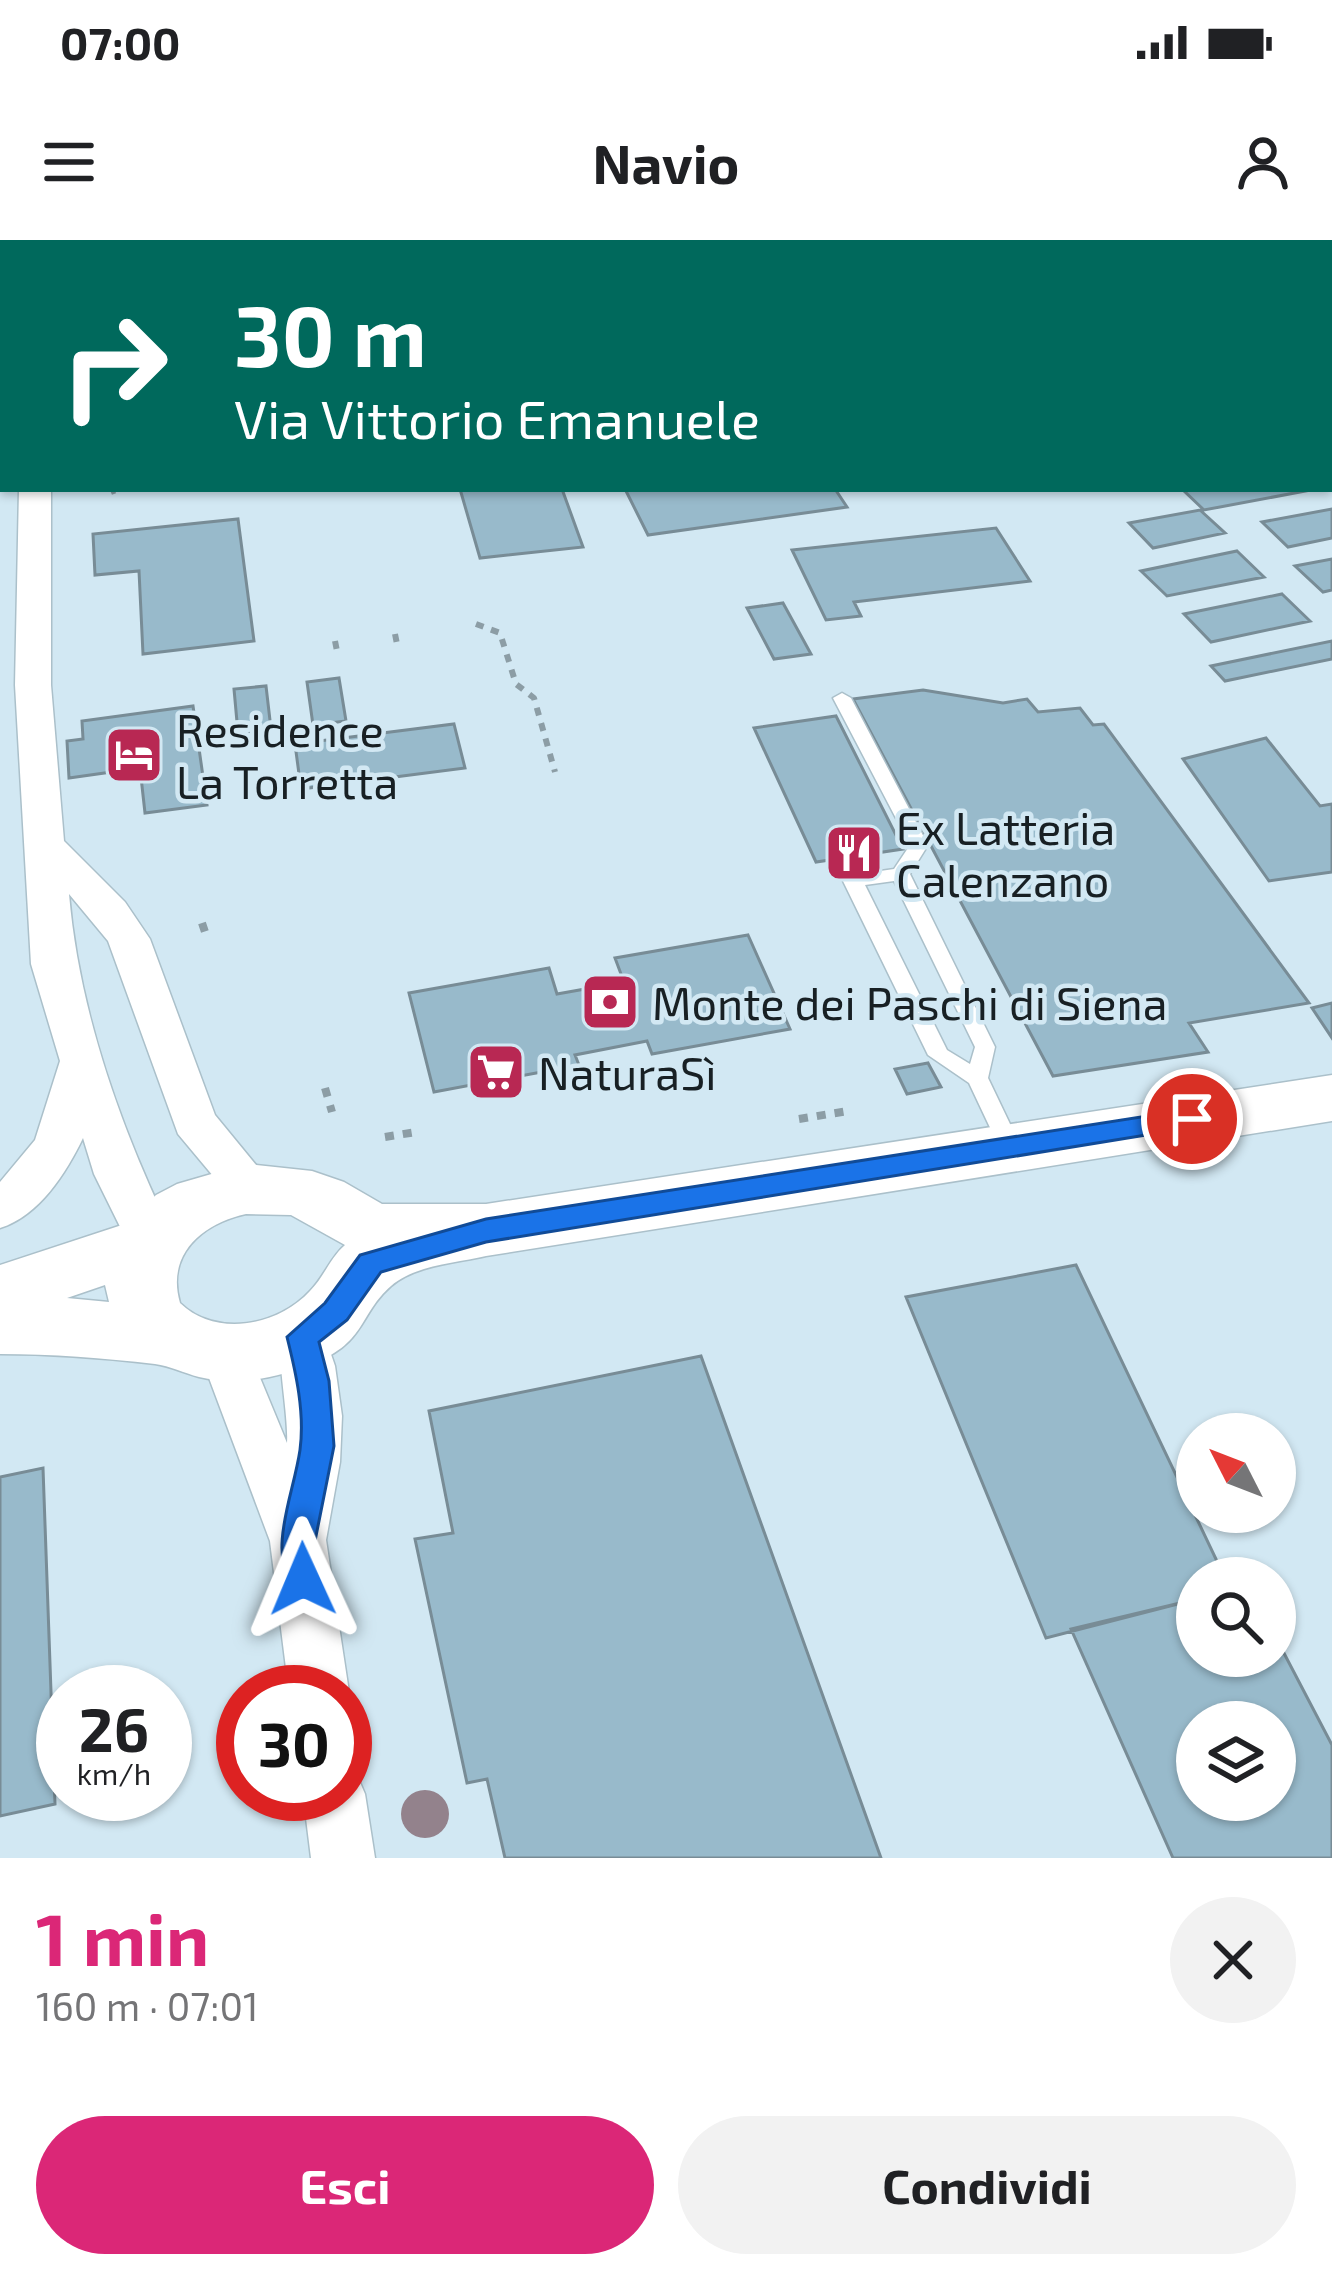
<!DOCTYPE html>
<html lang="it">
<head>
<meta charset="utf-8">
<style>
  body { margin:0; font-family:"Exo 2",sans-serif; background:#f2f2f2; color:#202124; height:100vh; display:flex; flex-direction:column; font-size:45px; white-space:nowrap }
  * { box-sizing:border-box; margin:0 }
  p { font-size:39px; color:#757577 }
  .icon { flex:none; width:66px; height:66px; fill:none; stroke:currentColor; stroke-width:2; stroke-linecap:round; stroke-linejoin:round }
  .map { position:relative; height:1618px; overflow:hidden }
  .panel { display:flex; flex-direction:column; background:#fff; flex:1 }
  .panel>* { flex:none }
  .hud { position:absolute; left:0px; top:0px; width:1332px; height:252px; box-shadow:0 3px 9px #0004; background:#00695c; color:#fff; overflow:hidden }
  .needle { width:78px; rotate:312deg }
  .fabs { position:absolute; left:1176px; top:1173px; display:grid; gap:24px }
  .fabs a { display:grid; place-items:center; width:120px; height:120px; border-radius:50%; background:#fff; box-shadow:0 3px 9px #0004; font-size:60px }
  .speed { position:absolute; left:36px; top:1425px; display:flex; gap:24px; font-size:60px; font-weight:700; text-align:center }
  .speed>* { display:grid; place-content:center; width:156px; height:156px; border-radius:50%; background:#fff; box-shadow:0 3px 9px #0004; line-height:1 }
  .speed small { font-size:30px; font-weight:400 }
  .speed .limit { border:18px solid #d22; background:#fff; color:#111 }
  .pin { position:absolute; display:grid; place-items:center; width:102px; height:102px; color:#fff; margin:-51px; border:6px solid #fff; border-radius:50%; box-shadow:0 3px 12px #0007 }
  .me { position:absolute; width:132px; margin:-66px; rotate:359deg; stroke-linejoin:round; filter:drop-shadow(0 0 9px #0008) }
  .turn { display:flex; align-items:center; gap:42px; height:252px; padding:0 36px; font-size:54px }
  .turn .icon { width:156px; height:156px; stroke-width:2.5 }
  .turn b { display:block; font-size:84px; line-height:102px }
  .round { display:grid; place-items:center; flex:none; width:126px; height:126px; border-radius:63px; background:#f2f2f2 }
  .headline { display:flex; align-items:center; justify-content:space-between; height:204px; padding:0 36px }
  h1 { font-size:72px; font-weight:700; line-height:90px; color:#db2777 }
  .primary-button { display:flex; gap:24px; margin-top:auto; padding:24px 36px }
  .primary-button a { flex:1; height:138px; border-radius:72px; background:#db2777; color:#fff; font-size:48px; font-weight:700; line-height:138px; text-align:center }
  .primary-button a+a { background:#f2f2f2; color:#202124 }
  .status { display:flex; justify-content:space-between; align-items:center; height:84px; padding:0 60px; background:#fff; direction:ltr }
  .status svg { height:33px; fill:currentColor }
  header { display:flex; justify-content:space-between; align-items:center; height:156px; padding:0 36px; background:#fff; font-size:54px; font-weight:700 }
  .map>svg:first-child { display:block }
</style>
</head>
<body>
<div class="status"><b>07:00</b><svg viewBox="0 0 49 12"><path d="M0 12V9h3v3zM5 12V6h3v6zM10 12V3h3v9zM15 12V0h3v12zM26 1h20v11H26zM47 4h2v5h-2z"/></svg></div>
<header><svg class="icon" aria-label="menu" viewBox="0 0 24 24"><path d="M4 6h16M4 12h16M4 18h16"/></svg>Navio<svg class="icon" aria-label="person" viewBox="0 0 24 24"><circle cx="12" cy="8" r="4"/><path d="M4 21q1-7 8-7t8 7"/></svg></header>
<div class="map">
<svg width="1332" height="1618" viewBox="0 0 1332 1618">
  <rect width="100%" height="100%" fill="#d2e8f3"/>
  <path fill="#98bacb" stroke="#788c96" stroke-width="3" fill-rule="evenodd" d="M905,0H1149L1152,3H908Z
    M1332,104V246L1329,247V105Z
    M460,249H562L583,307L480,318Z
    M625,249H835L847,267L648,295Z
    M1182,249H1316L1204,270Z
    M1332,269V298L1288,307L1262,282Z
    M1200,270L1225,293L1153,308L1129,283Z
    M238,279L254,401L143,414L139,331L95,335L93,294Z
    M996,288L1030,341L854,362L861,376L826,380L792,310Z
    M1237,311L1264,337L1167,356L1141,331Z
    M1332,319V350L1323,352L1295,326Z
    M1282,354L1310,381L1211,402L1184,374Z
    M783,363L811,414L774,419L747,368Z
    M1332,401V419L1225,441L1211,426Z
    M339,438L346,481L313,485L307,442Z
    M266,446L271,489L238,493L234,449Z
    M923,450L1003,463L1027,459L1038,472L1080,468L1093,485L1104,484L1309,763L1189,783L1208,812L1053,836L853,459Z
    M193,466L207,565L145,573L140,528L69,538L67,501L83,499L82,481Z
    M836,476L903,609L816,622L754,488Z
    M454,484L465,528L301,549L295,504Z
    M1266,498L1320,566L1332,564V632L1269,641L1183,519Z
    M748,695L790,789L652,814L647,801L575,815L579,825L434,852L409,753L549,728L557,754L624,742L615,718Z
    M1332,763V798L1312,768Z
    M928,823L941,847L907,854L895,829Z
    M1076,1025L1225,1338H1197V1359L1046,1398L906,1057Z
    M701,1116L881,1618H505L487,1539L467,1543L415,1299L453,1293L429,1171Z
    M43,1228L55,1564L0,1576V1237Z
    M1197,1359V1416H1275V1396L1332,1505V1618H1173L1071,1389ZM1197,1482H1275V1560H1197Z"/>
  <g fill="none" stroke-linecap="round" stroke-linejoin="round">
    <g stroke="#abc0ca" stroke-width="3">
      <path id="service" d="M842,453L851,458L928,605L910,634L995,807L988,838L1021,907L1018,913H1002L969,843L928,815L843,641L853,635L894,629L910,605L833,458ZM894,641L975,807L970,824L947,810L865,645Z"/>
    </g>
    <g stroke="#abc0ca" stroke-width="3">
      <path id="minor" d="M28,0H54V3H28Z
        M19,249H51V445L64,601L125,662L150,699L215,875L275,948L268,961L251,966L234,961L178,894L108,701L69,654C79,773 123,895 176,1002L168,1015L151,1021L134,1015L94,934L83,898C66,933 39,976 0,988V942L35,900L60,821L31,724L15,445Z
        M302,1076L320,1082L335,1126L342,1176L340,1222L326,1300L349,1452L345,1460V1452H289L270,1301L200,1114L208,1099L226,1093L244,1099L287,1203C289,1171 273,1104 284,1082Z
        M345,1529L356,1533L365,1554L375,1618H311L303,1554H345Z"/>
    </g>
    <g stroke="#abc0ca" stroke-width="3">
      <path id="secondary" d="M1332,835V881L486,1016C456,1023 415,1025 391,1046C359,1074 367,1101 315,1123C278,1138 239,1146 199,1137C184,1133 170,1126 155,1124C103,1118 52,1114 0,1114V1025L128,983L156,955L177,944L246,924L312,931L344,942L382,964H486ZM246,974L291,975L345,1005C330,1018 324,1037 310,1051C278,1086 216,1098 180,1063C166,1015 201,984 246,974ZM105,1045L109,1062L67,1058Z"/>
    </g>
    <path stroke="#8c9da5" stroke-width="4.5" stroke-dasharray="6 6" stroke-linecap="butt" d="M112,249L114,254"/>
    <path stroke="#8c9da5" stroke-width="6" stroke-dasharray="8 8" stroke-linecap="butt" d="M476,384L500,393L516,444L534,458L555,532
      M395,394L397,404
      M335,401L337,411"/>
    <path stroke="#8c9da5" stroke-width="8" stroke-dasharray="9 9" stroke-linecap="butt" d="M202,683L205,692
      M325,848L332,872
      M799,879L848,871
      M385,897L416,892"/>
    <use href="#service" fill="#fff" fill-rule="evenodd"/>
    <use href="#minor" fill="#fff" fill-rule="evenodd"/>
    <use href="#secondary" fill="#fff" fill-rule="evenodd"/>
  </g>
  <circle fill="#93828c" cx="425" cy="1574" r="24"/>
  <path fill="#1a73e8" stroke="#114b97" stroke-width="3" d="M1192,869L1206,879L1202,886L486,1002L381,1032L347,1080L319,1102L329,1141L334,1206L315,1301L320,1339L315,1350L303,1354L291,1350C269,1304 293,1257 300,1210C305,1173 296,1133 287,1097L325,1063L360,1015L486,979Z"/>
  <defs>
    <g id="hotel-square" transform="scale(3)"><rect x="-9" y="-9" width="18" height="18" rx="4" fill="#b82853" stroke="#d2e8f3"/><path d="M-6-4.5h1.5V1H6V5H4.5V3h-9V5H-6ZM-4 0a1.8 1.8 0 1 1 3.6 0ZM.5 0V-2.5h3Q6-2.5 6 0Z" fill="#fff"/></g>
    <g id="restaurant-square" transform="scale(3)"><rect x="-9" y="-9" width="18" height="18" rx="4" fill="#b82853" stroke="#d2e8f3"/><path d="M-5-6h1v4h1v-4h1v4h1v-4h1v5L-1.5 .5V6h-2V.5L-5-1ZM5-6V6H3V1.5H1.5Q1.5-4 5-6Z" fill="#fff"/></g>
    <g id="bank-square" transform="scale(3)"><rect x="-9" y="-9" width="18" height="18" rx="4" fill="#b82853" stroke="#d2e8f3"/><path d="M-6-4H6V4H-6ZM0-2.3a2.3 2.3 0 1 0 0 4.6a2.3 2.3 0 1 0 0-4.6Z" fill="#fff"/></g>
    <g id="supermarket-square" transform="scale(3)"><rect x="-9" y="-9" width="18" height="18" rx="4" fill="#b82853" stroke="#d2e8f3"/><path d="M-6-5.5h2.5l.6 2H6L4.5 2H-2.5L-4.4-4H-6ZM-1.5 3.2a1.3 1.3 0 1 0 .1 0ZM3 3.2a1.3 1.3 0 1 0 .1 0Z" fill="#fff"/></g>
  </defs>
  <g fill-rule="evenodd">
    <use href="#hotel-square" x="134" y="515"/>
    <use href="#restaurant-square" x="854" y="613"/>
    <use href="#bank-square" x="610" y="762"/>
    <use href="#supermarket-square" x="496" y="832"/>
  </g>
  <g text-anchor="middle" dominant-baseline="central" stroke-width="9" stroke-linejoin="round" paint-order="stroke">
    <g font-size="45" fill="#182024" stroke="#d2e8f3" text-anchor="start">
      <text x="176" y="489">Residence<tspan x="176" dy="52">La Torretta</tspan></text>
      <text x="896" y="587">Ex Latteria<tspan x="896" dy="52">Calenzano</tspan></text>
      <text x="652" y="762">Monte dei Paschi di Siena</text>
      <text x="538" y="832">NaturaSì</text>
    </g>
  </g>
</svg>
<div class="fabs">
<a><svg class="needle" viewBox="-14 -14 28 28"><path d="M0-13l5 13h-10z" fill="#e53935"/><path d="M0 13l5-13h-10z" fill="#757577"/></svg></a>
<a><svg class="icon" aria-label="search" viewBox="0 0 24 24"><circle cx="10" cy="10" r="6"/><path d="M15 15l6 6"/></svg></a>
<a><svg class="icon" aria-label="layers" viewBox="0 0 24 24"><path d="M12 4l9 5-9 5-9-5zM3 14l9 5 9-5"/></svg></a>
</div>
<div class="speed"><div>26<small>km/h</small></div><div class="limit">30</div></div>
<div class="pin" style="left:1192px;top:879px;background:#d93025"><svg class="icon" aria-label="arrive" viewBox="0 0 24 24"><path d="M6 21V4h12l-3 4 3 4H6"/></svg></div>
<svg class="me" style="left:303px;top:1339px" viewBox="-20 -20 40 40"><path d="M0-17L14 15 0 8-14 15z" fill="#1a73e8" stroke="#fff" stroke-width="4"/></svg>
<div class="hud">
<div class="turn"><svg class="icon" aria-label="right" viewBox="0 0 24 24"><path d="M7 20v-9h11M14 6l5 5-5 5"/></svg><div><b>30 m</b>Via Vittorio Emanuele</div></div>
</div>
</div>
<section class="panel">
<div class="headline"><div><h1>1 min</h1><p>160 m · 07:01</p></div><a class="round"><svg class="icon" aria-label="close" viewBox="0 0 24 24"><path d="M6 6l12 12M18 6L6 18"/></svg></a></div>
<div class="primary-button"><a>Esci</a><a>Condividi</a></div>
</section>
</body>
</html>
